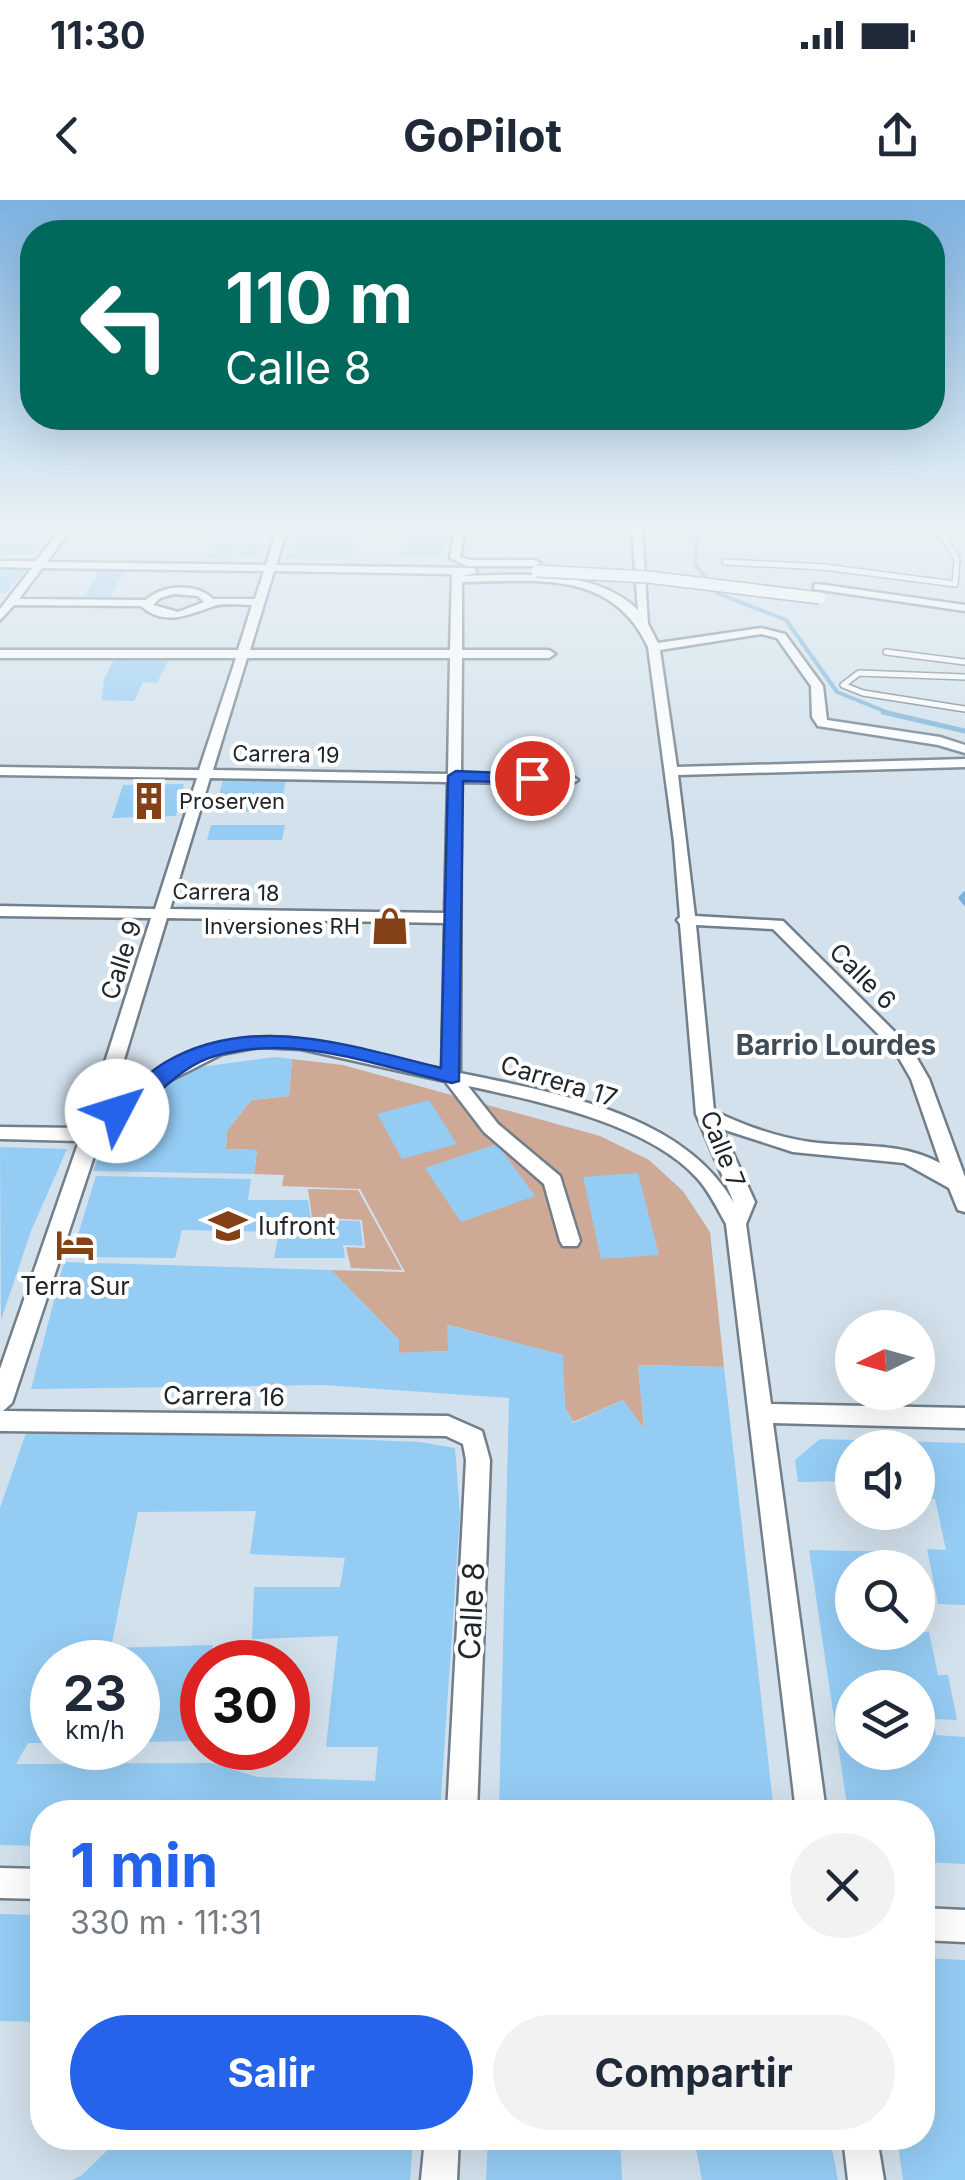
<!DOCTYPE html>
<html lang="es">
<head>
<meta charset="utf-8">
<style>
  body { margin:0; font-family:Inter,sans-serif; background:#f2f2f3; color:#1f2937; height:100vh; display:flex; flex-direction:column; font-size:38px; white-space:nowrap }
  * { box-sizing:border-box; margin:0 }
  p { font-size:32px; color:#747a83 }
  .icon { flex:none; width:55px; height:55px; fill:none; stroke:currentColor; stroke-width:2; stroke-linecap:round; stroke-linejoin:round }
  .map { position:relative; flex:1; overflow:hidden }
  .sheet { position:absolute; left:30px; top:1600px; width:905px; height:350px; display:flex; flex-direction:column; background:#fff; border-radius:40px; box-shadow:0 10px 40px #0002 }
  .sheet>* { flex:none }
  .guide { position:absolute; left:20px; top:20px; width:925px; height:210px; border-radius:40px; box-shadow:0 10px 40px #0002; background:#00695c; color:#fff; overflow:hidden }
  .needle { width:65px; rotate:265deg }
  .controls { position:absolute; left:835px; top:1110px; display:grid; gap:20px }
  .controls a { display:grid; place-items:center; width:100px; height:100px; border-radius:50%; background:#fff; box-shadow:0 10px 40px #0002; font-size:50px }
  .speed { position:absolute; left:30px; top:1440px; display:flex; gap:20px; font-size:50px; font-weight:700; text-align:center }
  .speed>* { display:grid; place-content:center; width:130px; height:130px; border-radius:50%; background:#fff; box-shadow:0 10px 40px #0002; line-height:1 }
  .speed small { font-size:25px; font-weight:400 }
  .speed .limit { border:15px solid #d22; background:#fff; color:#111 }
  .pin { position:absolute; display:grid; place-items:center; width:85px; height:85px; color:#fff; margin:-42px; border:5px solid #fff; border-radius:50%; box-shadow:0 2px 10px #0007 }
  .me { position:absolute; width:110px; margin:-55px; rotate:50deg; stroke-linejoin:round; filter:drop-shadow(0 0 8px #0008) }
  .turn { display:flex; align-items:center; gap:35px; height:210px; padding:0 40px; font-size:45px }
  .turn .icon { width:130px; height:130px; stroke-width:2.5 }
  .turn b { display:block; font-size:70px; line-height:85px }
  .round { display:grid; place-items:center; flex:none; width:105px; height:105px; border-radius:52px; background:#f2f2f3 }
  .summary { display:flex; align-items:center; justify-content:space-between; height:170px; padding:0 40px }
  h1 { font-size:60px; font-weight:700; line-height:75px; color:#2563eb }
  .primary-button { display:flex; gap:20px; margin-top:auto; padding:20px 40px }
  .primary-button a { flex:1; height:115px; border-radius:60px; background:#2563eb; color:#fff; font-size:40px; font-weight:700; line-height:115px; text-align:center }
  .primary-button a+a { background:#f2f2f3; color:#1f2937 }
  .status { display:flex; justify-content:space-between; align-items:center; height:70px; padding:0 50px; background:#fff; direction:ltr }
  .status svg { height:28px; fill:currentColor }
  header { display:flex; justify-content:space-between; align-items:center; height:130px; padding:0 40px; background:#fff; font-size:45px; font-weight:700 }
  .map>svg:first-child { display:block }
</style>
</head>
<body>
<div class="status"><b>11:30</b><svg viewBox="0 0 49 12"><path d="M0 12V9h3v3zM5 12V6h3v6zM10 12V3h3v9zM15 12V0h3v12zM26 1h20v11H26zM47 4h2v5h-2z"/></svg></div>
<header><svg class="icon" aria-label="back" viewBox="0 0 24 24"><path d="M15 5l-7 7 7 7"/></svg>GoPilot<svg class="icon" aria-label="share" viewBox="0 0 24 24"><path d="M12 15V3M7 8l5-5 5 5M5 13v7h14v-7"/></svg></header>
<div class="map">
<svg width="965" height="1980" viewBox="0 0 965 1980">
  <rect width="100%" height="100%" fill="#d2e1ec"/>
  <path fill="#cea996" d="M292,859L343,865L600,936L649,960L683,991L710,1032L724,1167L638,1165L644,1229L623,1200L573,1222L565,1207L562,1155L448,1125V1151L399,1153V1140L331,1070L405,1072L360,989L282,986L284,975L254,974L257,950L226,949L227,931L251,900L289,896Z
    M308,989L358,990L402,1070L351,1068L346,1047L365,1048L362,1020L312,1017Z"/>
  <g fill="none" stroke-linecap="round" stroke-linejoin="round">
    <path stroke="#7ab0d7" stroke-width="4" d="M698,329L695,364L717,393L786,420L837,492L894,515"/>
    <path stroke="#7ab0d7" stroke-width="5" d="M883,512L965,531
      M965,694L961,698L965,703"/>
  </g>
  <path fill="#95ccf4" fill-rule="evenodd" d="M405,329H447L443,356H400Z
    M294,333H357L352,358H287Z
    M215,339L241,340L233,358H207Z
    M0,341H42L30,356L0,355Z
    M243,342H264L259,356H239Z
    M0,369H26L6,393H0Z
    M100,369H126L110,397H84Z
    M114,460L168,461L157,483L143,482L134,501L102,500L104,479Z
    M223,579H286L280,611L215,612Z
    M184,584L176,616L112,618L123,585Z
    M211,625H285L282,640H207Z
    M275,857L292,859L289,896L251,900L227,931L226,949L257,950L254,974L93,971L107,936L138,905L169,882L200,867Z
    M429,900L457,944L402,959L377,914Z
    M497,944L535,996L461,1022L425,968Z
    M0,947L67,949L31,1031L1,1120Z
    M638,973L659,1055L601,1059L583,977Z
    M96,976L251,979L248,1000H308L311,1020L360,1021L363,1046L343,1045L345,1058H274L279,1032L182,1030L175,1058L71,1057Z
    M64,1062L331,1070L399,1140V1153L448,1151L447,1125L563,1155L565,1207L573,1223L623,1200L644,1229L638,1165L724,1167L774,1612H499L509,1198L323,1185L31,1189Z
    M139,1231L420,1242L455,1248L460,1314L440,1612H42V1646L0,1645V1308L26,1233ZM256,1311L250,1354L345,1358L340,1387H254L252,1439L338,1436L326,1547H378L375,1581L258,1577L211,1563L16,1564L28,1543H52V1462H138V1542L197,1541L202,1508V1462H210L213,1445L111,1448L138,1312Z
    M820,1239L965,1243V1405L938,1404L927,1349L946,1350L935,1299H918V1248H852V1281L798,1282L795,1260Z
    M809,1350L900,1352L903,1368H852V1432H929L938,1475H948L957,1520L933,1519L936,1535L965,1537V1664L922,1662V1612H848ZM852,1488H918V1552H852Z
    M0,1714L42,1715V1822L0,1821Z
    M922,1758L965,1760V1980H903L897,1938H922Z
    M120,1938H413L410,1980H72L81,1976Z
    M488,1938H620L622,1980H486Z
    M694,1938H830L838,1980H702Z"/>
  <g fill="none" stroke-linecap="round" stroke-linejoin="round">
    <g stroke="#727f8a" stroke-width="8">
      <path id="service" d="M891,333L965,335
        M725,362L824,367L955,384L957,359L943,336
        M886,452L965,462
        M965,477L859,473L843,485L863,493L965,509"/>
    </g>
    <g stroke="#727f8a" stroke-width="5">
      <path id="minor" d="M61,329H71L47,362L266,365L277,329H287L276,365L472,368L476,369V373L462,376C520,375 593,367 638,410L632,329H642L648,424L658,443L761,428L785,434L823,486L827,520L940,537L965,545V553L938,545L818,526L812,517L811,486L777,438L761,434L660,450L677,567L965,559V567L678,575L695,716L783,721L911,848L929,879L965,977V1012L958,1010L949,988L904,963L793,952L722,929L755,1002L746,1024L771,1204L965,1208V1228L773,1223L826,1612H796L726,1024C717,1008 709,991 697,978C647,923 538,901 468,886L498,924L560,976L580,1041L577,1046H563L560,1041L544,984L484,932L445,881L301,849L259,847L222,854L165,883L100,938L12,1203L3,1211L448,1216L482,1231L490,1260L477,1612H447L466,1260L463,1244L446,1236L0,1231V1169L79,941L0,939V927L84,928L151,718L0,716V706L155,709L197,578L0,575V567L199,570L236,458H0V450H238L252,405C240,405 222,402 211,407C186,416 164,426 141,406L14,405L0,420V409L32,368L0,367V361H36ZM42,368L264,371L255,399H213C197,383 163,384 146,400L19,399ZM274,371L452,374L450,450H250ZM462,382C536,381 612,369 648,447L674,642L680,717L677,720L680,724L696,914L734,1003C682,912 555,893 460,873L461,582L571,584L578,580L571,576L461,574L462,458H549L555,454L549,450H462ZM174,394L198,396L204,402L178,412L153,405L160,398ZM247,458H450L448,574L213,570ZM210,578L448,582L445,713L170,709ZM167,718L445,723L442,869C299,840 234,800 109,909ZM696,725L773,729L895,851L911,879L940,963C899,941 855,948 810,942C776,937 745,926 714,911Z
        M455,329H465L460,357L468,360H535L540,363L535,366H467L450,358Z
        M818,384L965,405V411L814,389V385Z
        M0,1668L42,1669V1699L0,1698Z
        M922,1708L965,1710V1742L922,1740Z
        M425,1938H459L457,1980H421Z
        M843,1938H877L884,1980H848Z"/>
    </g>
    <use href="#service" stroke="#fff" stroke-width="5"/>
    <use href="#minor" fill="#fff" fill-rule="evenodd"/>
    <g stroke="#727f8a" stroke-width="14" stroke-linecap="butt">
      <path id="minor-bridge" d="M537,371L648,377L820,398"/>
    </g>
    <use href="#minor-bridge" stroke="#fff" stroke-width="11"/>
  </g>
  <linearGradient id="sky" x2="0" y2="1"><stop stop-color="#7cb2e1"/><stop offset="0.54" stop-color="#ebf2f6"/><stop offset="1" stop-color="#ebf2f6" stop-opacity="0"/></linearGradient>
  <rect width="965" height="606" fill="url(#sky)"/>
  <path fill="#2563eb" stroke="#184099" stroke-width="2.5" d="M456,571L532,574L540,578L532,583L463,581L459,881L452,883C375,865 294,833 215,856C177,867 158,899 125,916C118,920 117,918 110,916L107,911L110,906C127,892 145,875 164,863C251,811 351,846 441,868L448,576Z"/>
  <defs>
    <g id="building-bare" transform="scale(3)"><path d="M-4-6H4V6H1V3H-1V6H-4ZM-2.5-4.3h1.7v1.8h-1.7ZM.8-4.3h1.7v1.8H.8ZM-2.5-1h1.7V.8h-1.7ZM.8-1h1.7V.8H.8Z" fill="#844016" stroke="#fff" stroke-width="2.5" paint-order="stroke"/></g>
    <g id="shop-bare" transform="scale(3)"><path d="M-5-2.5h2.3a2.7 3.5 0 0 1 5.4 0H5L5.5 6h-11ZM-1.5-2.5h3a1.5 2.3 0 0 0-3 0Z" fill="#844016" stroke="#fff" stroke-width="2.5" paint-order="stroke"/></g>
    <g id="university-bare" transform="scale(3)"><path d="M0-5L7-2L0 1L-7-2ZM-4 1L0 2.5L4 1V4Q0 6-4 4Z" fill="#844016" stroke="#fff" stroke-width="2.5" paint-order="stroke"/></g>
    <g id="hotel-bare" transform="scale(3)"><path d="M-6-4.5h1.5V1H6V5H4.5V3h-9V5H-6ZM-4 0a1.8 1.8 0 1 1 3.6 0ZM.5 0V-2.5h3Q6-2.5 6 0Z" fill="#844016" stroke="#fff" stroke-width="2.5" paint-order="stroke"/></g>
  </defs>
  <g fill-rule="evenodd">
    <use href="#building-bare" x="149" y="601"/>
    <use href="#shop-bare" x="390" y="726"/>
    <use href="#university-bare" x="228" y="1026"/>
    <use href="#hotel-bare" x="75" y="1045"/>
  </g>
  <g text-anchor="middle" dominant-baseline="central" stroke-width="8" stroke-linejoin="round" paint-order="stroke">
    <g font-size="22" fill="#21262a" stroke="#fff">
      <text transform="translate(286 554) rotate(1)">Carrera 19</text>
      <text transform="translate(226 692) rotate(1)">Carrera 18</text>
    </g>
    <g font-size="22" fill="#21262a" stroke="#fff" text-anchor="start">
      <text x="179" y="601">Proserven</text>
      <text x="360" y="726" text-anchor="end">Inversiones RH</text>
    </g>
    <g font-size="25" fill="#21262a" stroke="#fff">
      <text transform="translate(121 760) rotate(-72)">Calle 9</text>
      <text transform="translate(863 776) rotate(45)">Calle 6</text>
      <text transform="translate(559 881) rotate(17)">Carrera 17</text>
      <text transform="translate(723 949) rotate(68)">Calle 7</text>
      <text transform="translate(224 1196) rotate(1)">Carrera 16</text>
    </g>
    <g font-size="25" fill="#21262a" stroke="#fff" text-anchor="start">
      <text x="258" y="1026">Iufront</text>
      <text x="75" y="1086" text-anchor="middle">Terra Sur</text>
    </g>
    <g font-size="28" font-weight="bold" fill="#3f4b55" stroke="#fff">
      <text x="836" y="845">Barrio Lourdes</text>
    </g>
    <g font-size="30" fill="#21262a" stroke="#fff">
      <text transform="translate(471 1411) rotate(-87)">Calle 8</text>
    </g>
  </g>
</svg>
<div class="controls">
<a><svg class="needle" viewBox="-14 -14 28 28"><path d="M0-13l5 13h-10z" fill="#e53935"/><path d="M0 13l5-13h-10z" fill="#747a83"/></svg></a>
<a><svg class="icon" aria-label="sound" viewBox="0 0 24 24"><path d="M4 9h4l5-4v14l-5-4H4zM17 9q2 3 0 6"/></svg></a>
<a><svg class="icon" aria-label="search" viewBox="0 0 24 24"><circle cx="10" cy="10" r="6"/><path d="M15 15l6 6"/></svg></a>
<a><svg class="icon" aria-label="layers" viewBox="0 0 24 24"><path d="M12 4l9 5-9 5-9-5zM3 14l9 5 9-5"/></svg></a>
</div>
<div class="speed"><div>23<small>km/h</small></div><div class="limit">30</div></div>
<div class="pin" style="left:532px;top:578px;background:#d93025"><svg class="icon" aria-label="arrive" viewBox="0 0 24 24"><path d="M6 21V4h12l-3 4 3 4H6"/></svg></div>
<svg class="me" style="left:117px;top:911px" viewBox="-20 -20 40 40"><circle r="19" fill="#fff"/><path d="M0-13L10 11 0 6-10 11z" fill="#2563eb"/></svg>
<div class="guide">
<div class="turn"><svg class="icon" aria-label="left" viewBox="0 0 24 24"><path d="M17 20v-9H6M10 6l-5 5 5 5"/></svg><div><b>110 m</b>Calle 8</div></div>
</div>
<section class="sheet">
<div class="summary"><div><h1>1 min</h1><p>330 m · 11:31</p></div><a class="round"><svg class="icon" aria-label="close" viewBox="0 0 24 24"><path d="M6 6l12 12M18 6L6 18"/></svg></a></div>
<div class="primary-button"><a>Salir</a><a>Compartir</a></div>
</section>
</div>
</body>
</html>
